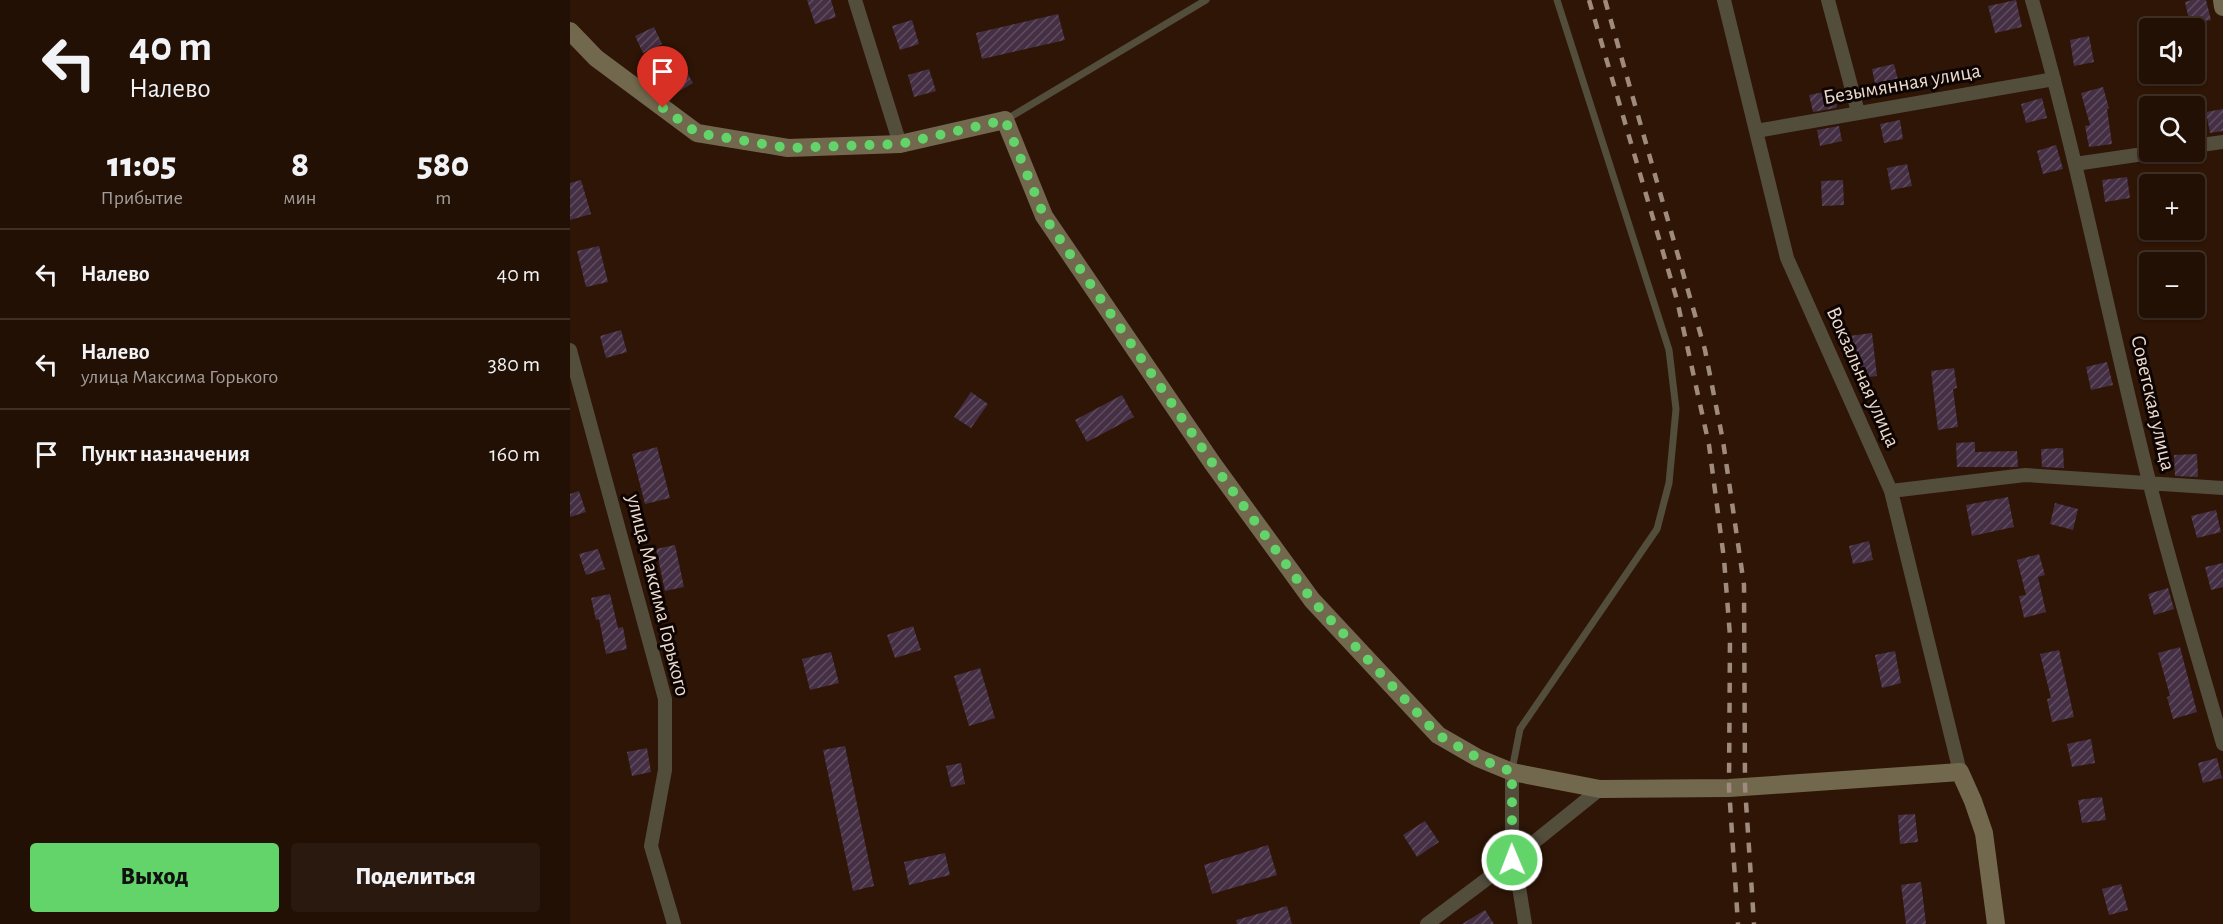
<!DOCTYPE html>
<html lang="ru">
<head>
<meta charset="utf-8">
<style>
  body { margin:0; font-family:"Alegreya Sans",sans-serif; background:#2a190e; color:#f1f3f6; height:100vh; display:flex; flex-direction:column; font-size:22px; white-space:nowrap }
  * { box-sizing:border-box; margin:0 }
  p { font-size:20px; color:#a29d9a }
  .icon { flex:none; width:33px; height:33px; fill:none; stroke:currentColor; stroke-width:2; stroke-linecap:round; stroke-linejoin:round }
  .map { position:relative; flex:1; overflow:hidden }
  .details { display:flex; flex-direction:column; background:#221004; width:570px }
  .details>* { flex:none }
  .hud { background:#221004; color:#f1f3f6; overflow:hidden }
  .buttons { position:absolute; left:1569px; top:18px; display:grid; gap:12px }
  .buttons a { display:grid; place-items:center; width:66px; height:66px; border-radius:6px; background:#221004; box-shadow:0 2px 4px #0004,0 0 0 2px #3f3026; font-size:30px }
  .pin { position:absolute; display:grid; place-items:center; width:51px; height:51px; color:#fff; margin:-62px -26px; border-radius:50% 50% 50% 0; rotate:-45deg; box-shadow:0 0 6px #0007 }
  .pin .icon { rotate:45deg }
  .me { position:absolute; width:66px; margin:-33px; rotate:359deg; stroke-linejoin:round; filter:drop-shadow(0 0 4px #0008) }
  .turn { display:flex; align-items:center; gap:21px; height:126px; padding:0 30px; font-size:27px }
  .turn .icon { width:78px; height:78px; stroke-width:2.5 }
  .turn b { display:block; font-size:42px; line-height:51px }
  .eta { display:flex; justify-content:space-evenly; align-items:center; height:102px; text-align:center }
  .eta b { font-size:36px; font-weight:800; line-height:42px }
  .button { display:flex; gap:12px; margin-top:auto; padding:12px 30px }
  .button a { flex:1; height:69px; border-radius:6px; background:#62d469; color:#111; font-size:24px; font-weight:800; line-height:69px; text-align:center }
  .button a+a { background:#2a190e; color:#f1f3f6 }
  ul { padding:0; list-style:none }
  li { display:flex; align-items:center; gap:18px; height:90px; padding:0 30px; border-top:2px solid #3f3026 }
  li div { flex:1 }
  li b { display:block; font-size:22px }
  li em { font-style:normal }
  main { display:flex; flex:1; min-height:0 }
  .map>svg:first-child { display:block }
</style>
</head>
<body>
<main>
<section class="details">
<div class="hud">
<div class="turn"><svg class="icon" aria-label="left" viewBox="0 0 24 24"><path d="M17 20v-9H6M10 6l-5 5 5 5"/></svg><div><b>40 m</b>Налево</div></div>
</div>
<div class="eta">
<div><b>11:05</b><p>Прибытие</p></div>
<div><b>8</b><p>мин</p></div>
<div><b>580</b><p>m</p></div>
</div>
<ul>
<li><svg class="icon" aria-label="left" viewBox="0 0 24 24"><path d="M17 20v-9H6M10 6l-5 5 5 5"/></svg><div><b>Налево</b></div><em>40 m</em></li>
<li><svg class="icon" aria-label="left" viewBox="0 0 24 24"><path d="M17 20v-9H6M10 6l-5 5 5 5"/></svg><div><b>Налево</b><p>улица Максима Горького</p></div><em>380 m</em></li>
<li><svg class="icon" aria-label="arrive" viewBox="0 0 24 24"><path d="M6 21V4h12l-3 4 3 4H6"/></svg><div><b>Пункт назначения</b></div><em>160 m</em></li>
</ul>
<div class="button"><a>Выход</a><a>Поделиться</a></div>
</section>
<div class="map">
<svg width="1653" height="924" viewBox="0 0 1653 924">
  <defs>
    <pattern id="building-hatch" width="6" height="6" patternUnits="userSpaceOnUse" patternTransform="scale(1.5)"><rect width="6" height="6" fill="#452f44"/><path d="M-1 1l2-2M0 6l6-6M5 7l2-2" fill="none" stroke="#604d5e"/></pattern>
  </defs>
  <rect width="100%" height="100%" fill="#2e1506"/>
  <path fill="url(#building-hatch)" d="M237,0H261L266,17L245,24Z
    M1446,0L1452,27L1425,33L1418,6Z
    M1622,0H1636L1641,20L1620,24L1615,2Z
    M488,14L495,40L412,59L406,33Z
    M342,20L349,44L330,50L322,26Z
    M84,27L92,44L73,53L65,36Z
    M1519,36L1524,62L1504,66L1500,40Z
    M1324,64L1329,84L1306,88L1302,69Z
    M113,65L123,83L108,92L97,74Z
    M359,69L366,91L344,97L338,75Z
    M1533,87L1539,108L1537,109L1542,144L1519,147L1515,126L1520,125L1511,93Z
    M1264,90L1267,106L1266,108L1243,112L1239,95Z
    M1472,98L1477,118L1456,123L1451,104Z
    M1653,109V131L1640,133L1636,112Z
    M1330,120L1333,139L1314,143L1310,124Z
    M1269,126L1272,141L1250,146L1247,130Z
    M1486,145L1493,169L1473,174L1467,151Z
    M1337,164L1342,186L1321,190L1317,168Z
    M1557,177L1560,198L1535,202L1532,180Z
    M11,180L21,214L0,220V183Z
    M1273,180L1274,205L1252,206L1251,181Z
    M29,246L38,282L16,287L7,251Z
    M51,330L57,352L36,358L30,336Z
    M1302,333L1307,376L1284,379L1279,336Z
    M1537,362L1543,385L1521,390L1516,367Z
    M1384,368L1387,388L1383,389L1388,427L1368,430L1361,371Z
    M401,392L418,404L401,428L384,417Z
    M552,395L564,417L517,442L505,420Z
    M1405,442V452L1447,451L1448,467H1387L1386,443Z
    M87,447L100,498L75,504L62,454Z
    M1493,448L1494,468L1472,467L1471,449Z
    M1627,454L1628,477L1605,476L1604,455Z
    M9,491L16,512L0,517V494Z
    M1438,497L1444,527L1402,536L1396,505Z
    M1485,503L1508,509L1503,530L1480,524Z
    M1646,510L1651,532L1627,538L1621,516Z
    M1299,541L1303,560L1283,564L1279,546Z
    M105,545L114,587L95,591L86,549Z
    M28,549L35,569L16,575L9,554Z
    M1469,554L1475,575L1468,577L1476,612L1454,618L1449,596L1456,595L1447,560Z
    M1653,563V587L1641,590L1635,567Z
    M1598,588L1604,609L1584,615L1578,594Z
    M40,594L48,628L53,627L57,649L36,654L29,619L26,620L21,598Z
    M343,626L351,650L325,658L317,635Z
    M1610,647L1627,712L1603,719L1597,697L1600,696L1588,653Z
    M1489,650L1504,717L1482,722L1477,699L1481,698L1470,654Z
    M1325,651L1331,683L1312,688L1305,655Z
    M261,652L269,683L240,690L232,659Z
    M410,668L425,718L399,726L384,676Z
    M1521,739L1525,763L1502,767L1497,744Z
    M275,746L304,886L283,891L253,750Z
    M77,748L81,772L62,776L57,752Z
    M1647,758L1652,778L1633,783L1628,763Z
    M391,763L395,784L381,787L376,766Z
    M1532,797L1536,820L1512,823L1508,800Z
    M1345,814L1348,842L1330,844L1328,815Z
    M855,821L869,842L847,857L833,835Z
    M698,845L707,875L642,894L634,865Z
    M375,853L380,875L339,885L334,862Z
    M1351,882L1356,924H1336L1331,885Z
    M1551,884L1558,910L1539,915L1532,889Z
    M717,906L722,924H667L666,920Z
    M915,910L924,924H892Z"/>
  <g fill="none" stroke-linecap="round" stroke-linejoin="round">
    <path stroke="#534d3c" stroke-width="7" d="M437,119L636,0
      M942,770L950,729L1087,529L1099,483L1106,409L1099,350L987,0"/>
    <path stroke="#534d3c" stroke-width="14" d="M285,0L330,144
      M1154,0L1217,258L1321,491L1390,772
      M1258,0L1288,112
      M1462,0C1508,159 1539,321 1579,481C1601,569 1628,657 1653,744
      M1186,131L1484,79
      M1624,146L1653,142
      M1505,164L1587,152
      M0,350L95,699V770L81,846L104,924
      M1321,491L1455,475L1653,488
      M942,772V860L948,881L955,924
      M857,924L942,860L1030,789"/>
    <path stroke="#72684d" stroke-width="18" d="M1652,0L1653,7
      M0,31L26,58L127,133L218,148L330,144L435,120L474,216L643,464L742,600L868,735L908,758L942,772L1030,789L1159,788L1390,772L1403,801L1414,833L1426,924"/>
    <path stroke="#9f8a7e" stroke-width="4.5" stroke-dasharray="10 10" stroke-linecap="butt" d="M1019,0L1107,300L1139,445L1154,559L1160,636L1159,788L1168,924
      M1035,0L1135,350L1153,441L1174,585L1175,787L1184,924"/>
  </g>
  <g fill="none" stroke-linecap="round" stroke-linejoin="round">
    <path stroke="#62d469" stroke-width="10" stroke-dasharray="0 18" d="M93,108L127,133L218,148L330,144L435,120L474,216L643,464L742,600L868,735L908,758L942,772V860"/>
  </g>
  <g text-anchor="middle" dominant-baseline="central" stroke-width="6" stroke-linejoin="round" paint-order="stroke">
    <g font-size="21" fill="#ecdbd1" stroke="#0e0502">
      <text transform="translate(1332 84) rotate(-10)">Безымянная улица</text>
      <text transform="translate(1293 377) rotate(66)">Вокзальная улица</text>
      <text transform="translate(1583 403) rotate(77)">Советская улица</text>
      <text transform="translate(88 595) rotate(76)">улица Максима Горького</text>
    </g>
  </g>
</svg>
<div class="buttons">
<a><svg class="icon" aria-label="sound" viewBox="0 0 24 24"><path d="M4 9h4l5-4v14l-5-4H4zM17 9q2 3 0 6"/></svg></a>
<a><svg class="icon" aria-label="search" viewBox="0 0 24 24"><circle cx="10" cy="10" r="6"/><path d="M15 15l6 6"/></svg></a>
<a>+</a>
<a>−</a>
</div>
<div class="pin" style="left:93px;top:108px;background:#d93025"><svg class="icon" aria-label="arrive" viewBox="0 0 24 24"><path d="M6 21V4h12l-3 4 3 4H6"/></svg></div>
<svg class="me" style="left:942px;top:860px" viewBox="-20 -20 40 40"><circle r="17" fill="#62d469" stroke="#fff" stroke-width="3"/><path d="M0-11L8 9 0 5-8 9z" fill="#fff"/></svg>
</div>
</main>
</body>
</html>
